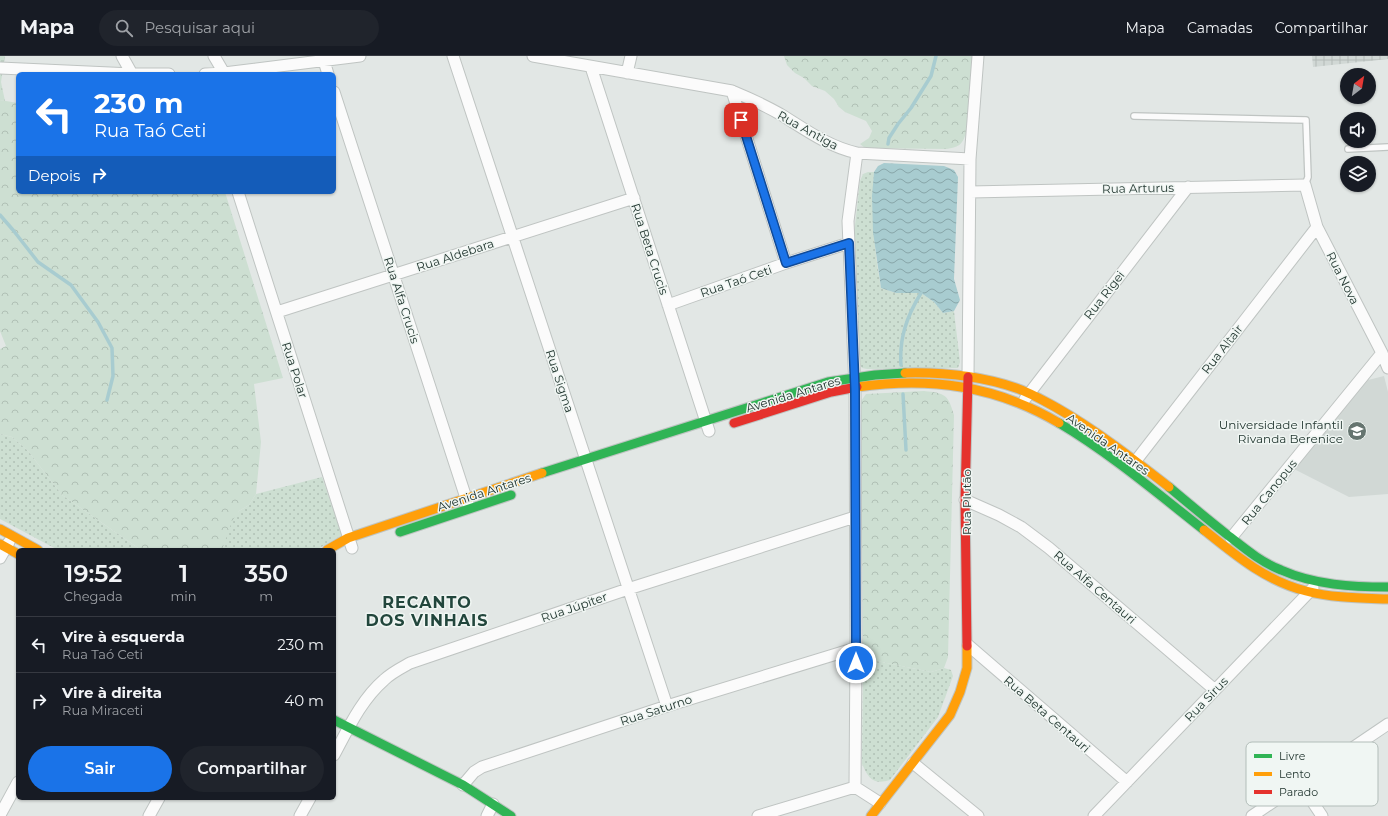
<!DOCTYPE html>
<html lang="pt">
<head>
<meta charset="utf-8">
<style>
  body { margin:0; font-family:Montserrat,sans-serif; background:#20242c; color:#f1f3f6; height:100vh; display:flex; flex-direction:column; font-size:15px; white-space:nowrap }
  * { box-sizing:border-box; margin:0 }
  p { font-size:13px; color:#9ea1a6 }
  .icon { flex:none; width:22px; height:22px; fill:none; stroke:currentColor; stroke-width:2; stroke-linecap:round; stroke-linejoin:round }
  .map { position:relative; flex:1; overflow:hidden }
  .side { position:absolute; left:16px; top:492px; width:320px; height:252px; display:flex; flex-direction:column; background:#171b24; border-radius:6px; box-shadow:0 1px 3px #0004 }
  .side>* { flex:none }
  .banner { position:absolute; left:16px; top:16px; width:320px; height:122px; border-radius:6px; box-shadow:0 1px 3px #0004; background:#1a73e8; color:#fff; overflow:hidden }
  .needle { width:26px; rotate:31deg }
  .fabs { position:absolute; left:1340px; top:12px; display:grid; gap:8px }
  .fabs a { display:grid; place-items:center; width:36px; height:36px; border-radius:50%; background:#171b24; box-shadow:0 1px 3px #0004; font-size:20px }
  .pin { position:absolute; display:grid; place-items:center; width:34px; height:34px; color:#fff; margin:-17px; border-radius:8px; box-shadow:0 2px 6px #0006 }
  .me { position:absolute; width:44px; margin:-22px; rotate:0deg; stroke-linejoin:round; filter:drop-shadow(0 0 3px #0008) }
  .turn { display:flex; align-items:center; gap:14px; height:84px; padding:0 12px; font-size:18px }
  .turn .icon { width:52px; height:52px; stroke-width:2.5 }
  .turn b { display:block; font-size:28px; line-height:34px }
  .then { display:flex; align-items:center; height:38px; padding:0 12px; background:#0003; gap:8px; font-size:15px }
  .eta { display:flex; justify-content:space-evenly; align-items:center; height:68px; text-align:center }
  .eta b { font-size:24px; font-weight:600; line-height:28px }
  .primary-button { display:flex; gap:8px; margin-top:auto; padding:8px 12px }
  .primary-button a { flex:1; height:46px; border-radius:24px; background:#1a73e8; color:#fff; font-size:16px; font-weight:600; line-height:46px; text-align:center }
  .primary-button a+a { background:#20242c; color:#f1f3f6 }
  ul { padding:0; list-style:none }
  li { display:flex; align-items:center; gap:12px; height:56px; padding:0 12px; border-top:1px solid #363941 }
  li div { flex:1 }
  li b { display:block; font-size:15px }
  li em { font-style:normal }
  header { display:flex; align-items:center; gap:24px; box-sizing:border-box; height:56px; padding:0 20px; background:#171b24; border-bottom:1px solid #363941 }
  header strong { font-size:19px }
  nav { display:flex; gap:22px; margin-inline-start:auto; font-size:14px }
  .search { width:280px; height:36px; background:#20242c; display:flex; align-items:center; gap:10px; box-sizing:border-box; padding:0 14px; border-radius:22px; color:#9ea1a6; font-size:15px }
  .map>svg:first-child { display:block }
</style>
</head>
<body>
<header>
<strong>Mapa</strong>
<div class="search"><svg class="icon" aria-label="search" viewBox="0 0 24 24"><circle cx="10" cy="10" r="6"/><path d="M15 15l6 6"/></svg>Pesquisar aqui</div>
<nav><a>Mapa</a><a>Camadas</a><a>Compartilhar</a></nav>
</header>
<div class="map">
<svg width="1388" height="760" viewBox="0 0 1388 760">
  <defs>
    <pattern id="industrial-grid" width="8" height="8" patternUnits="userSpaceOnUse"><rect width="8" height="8" fill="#d1d8d5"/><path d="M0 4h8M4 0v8" fill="none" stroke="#b3bab7"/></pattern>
    <pattern id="forest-crowns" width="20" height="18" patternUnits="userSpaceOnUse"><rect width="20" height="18" fill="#cddfd2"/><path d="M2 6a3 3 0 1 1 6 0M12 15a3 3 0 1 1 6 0" fill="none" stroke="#b0c0b5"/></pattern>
    <pattern id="wetland-marsh" width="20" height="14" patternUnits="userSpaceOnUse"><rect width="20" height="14" fill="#cddfd2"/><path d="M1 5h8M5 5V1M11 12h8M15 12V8" fill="none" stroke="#b0c0b5"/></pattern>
    <pattern id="park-dots" width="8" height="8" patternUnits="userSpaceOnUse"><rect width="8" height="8" fill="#cddfd2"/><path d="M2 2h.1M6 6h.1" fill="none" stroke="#b0c0b5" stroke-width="1.8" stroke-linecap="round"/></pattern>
    <pattern id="water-waves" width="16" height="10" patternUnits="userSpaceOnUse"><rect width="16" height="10" fill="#a8ccd0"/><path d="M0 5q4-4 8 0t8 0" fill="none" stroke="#88a6a9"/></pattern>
  </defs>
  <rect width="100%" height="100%" fill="#e2e7e5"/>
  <path fill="#d1d8d5" d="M1384,320L1388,336V438L1349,441L1294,413L1368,324Z"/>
  <path fill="url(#industrial-grid)" d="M1312,0H1388V3L1313,11Z"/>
  <path fill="url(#forest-crowns)" d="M784,0H973L966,77C962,90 958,91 946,93L865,92L860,88L869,82L872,75L866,65L845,56L839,51L834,43L825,35L812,30L804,22L795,17L787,9Z
    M0,44L18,47V136H225L283,322L254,328L261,386L256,438L249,449L239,455L222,494H141L62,439L28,395L12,381L0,378V293L6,290L0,275Z
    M924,335C946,337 948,339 954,359L948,601L944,612L931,616L872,604L867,600L863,590L861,345L866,338Z"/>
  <path fill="url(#wetland-marsh)" d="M0,0H5L1,26L5,45L0,44Z"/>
  <path fill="url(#park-dots)" d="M868,116H874C871,155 874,194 881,232L896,237H921L934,246L943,257L954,255L960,306L958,312L867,313L862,312L858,306L853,187L860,125L863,118Z
    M0,378L12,381L28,395L62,439L141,494H58L0,463Z
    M322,421L342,479L316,494H222L232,465L239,455L249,449L256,438Z
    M872,604L931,616L944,612L951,614L953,620L938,661L890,724C873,729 869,723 862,708L863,612L865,606Z"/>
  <path fill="url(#water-waves)" d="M884,107L944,110L954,114L958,121L954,223L960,244L954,255L943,257L934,246L921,237H896L881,232L873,176L872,140L874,116L878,110Z"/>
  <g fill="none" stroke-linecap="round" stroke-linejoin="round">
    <path stroke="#a8ccd0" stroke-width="3.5" d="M888,88L889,82L898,68L911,52L931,20L936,0
      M0,159L13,174L38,206L71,229L98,266L112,292L113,320L107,344
      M901,309C899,282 907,260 921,237
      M903,338L906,394"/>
    <g stroke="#bfc4c2" stroke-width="8">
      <path id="lane" d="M1134,60L1306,64L1308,121L1305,129
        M1348,93L1388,91"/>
    </g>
    <g stroke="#bfc4c2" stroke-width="13">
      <path id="street" d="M122,0L132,18
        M214,0L224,17
        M453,0L667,650
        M533,0L732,35C749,42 764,49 780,58C806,74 827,90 857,97L970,103
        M324,5L328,18
        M591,11L709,375
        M0,12L132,18H169
        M627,17L631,0
        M205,18L224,17L360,0
        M732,35L786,207
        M334,36L468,448
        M857,97L848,165L855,333L856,592L855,731L880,747
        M238,136L352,492
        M970,136L1305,129L1317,171L1382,297L1388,312
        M668,249L786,207L849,187
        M277,256L634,142
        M968,320L970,103L978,0
        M1025,343L1188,131
        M1131,411L1317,171
        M965,444L999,459L1021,471L1049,492L1215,634
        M1231,482L1382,297
        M0,502L9,486
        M968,589L1127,726
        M334,699C348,673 361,644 384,624C391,617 401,612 410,607L628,533L855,461
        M913,707L978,760
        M1300,727L1322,760
        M463,729L474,716L482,711L667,650L856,592
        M0,759L18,726
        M149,760L159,742
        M300,760L310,742
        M487,760L493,748
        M758,760L855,731
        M1094,760L1313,532
        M1252,760L1388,668"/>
    </g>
    <g stroke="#bfc4c2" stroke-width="11">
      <path id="fast" d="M1059,367C1111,398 1157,437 1204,474
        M542,417L828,326L875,319L905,317
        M1169,431C1188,447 1206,462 1225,477C1243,491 1260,506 1281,514C1315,529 1352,531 1388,531
        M400,476L511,439
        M334,664L463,729L511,760"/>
    </g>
    <g stroke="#bfc4c2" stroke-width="11">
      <path id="slow" d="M905,317C943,316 980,320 1016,332C1031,337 1044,345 1057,352C1097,375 1133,403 1169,431
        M857,331C930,321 995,329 1059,367
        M0,473L38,494
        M1204,474C1235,499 1266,525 1306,535C1332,542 1361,542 1388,543
        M0,488L18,498
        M327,494L348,482L542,417
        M871,760L950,659L960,636L967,612V590"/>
    </g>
    <g stroke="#bfc4c2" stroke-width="11">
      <path id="jam" d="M734,367L831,336L857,331
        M967,590L965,444L968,321"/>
    </g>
    <use href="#lane" stroke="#fbfbfb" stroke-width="5.5"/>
    <use href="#street" stroke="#fbfbfb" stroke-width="11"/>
    <use href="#fast" stroke="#30b455" stroke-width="9"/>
    <use href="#slow" stroke="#ff9f0a" stroke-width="9"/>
    <use href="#jam" stroke="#e5322d" stroke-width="9"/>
  </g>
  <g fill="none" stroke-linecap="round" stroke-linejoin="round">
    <g stroke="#114b97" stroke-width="10">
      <path id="route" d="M741,64L786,207L849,187L855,333L856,607"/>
    </g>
    <use href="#route" stroke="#1a73e8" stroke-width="7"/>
  </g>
  <defs>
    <g id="school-disc" transform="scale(1)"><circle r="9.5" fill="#667570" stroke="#f0f6f3"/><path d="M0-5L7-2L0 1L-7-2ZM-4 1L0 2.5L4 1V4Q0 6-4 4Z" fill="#fff"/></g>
  </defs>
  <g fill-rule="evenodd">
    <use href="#school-disc" x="1357" y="375"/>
  </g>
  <g text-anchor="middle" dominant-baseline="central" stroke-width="3" stroke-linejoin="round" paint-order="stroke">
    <g font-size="12" fill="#233731" stroke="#f0f6f3">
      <text transform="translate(808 74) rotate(29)">Rua Antiga</text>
      <text transform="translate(1138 132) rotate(-1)">Rua Arturus</text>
      <text transform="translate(650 193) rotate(72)">Rua Beta Crucis</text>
      <text transform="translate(455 199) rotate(-18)">Rua Aldebara</text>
      <text transform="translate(1343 222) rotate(63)">Rua Nova</text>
      <text transform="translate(736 225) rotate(-19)">Rua Taó Ceti</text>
      <text transform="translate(1104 239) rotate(-52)">Rua Rigei</text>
      <text transform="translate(402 244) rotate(72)">Rua Alfa Crucis</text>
      <text transform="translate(1222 293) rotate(-52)">Rua Altair</text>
      <text transform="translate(295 314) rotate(72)">Rua Polar</text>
      <text transform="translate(560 325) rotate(72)">Rua Sigma</text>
      <text transform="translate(793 338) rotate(-17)">Avenida Antares</text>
      <text transform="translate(1108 388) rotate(35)">Avenida Antares</text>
      <text transform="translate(484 436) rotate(-18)">Avenida Antares</text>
      <text transform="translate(1269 436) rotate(-51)">Rua Canopus</text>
      <text transform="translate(966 446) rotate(-90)">Rua Plutão</text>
      <text transform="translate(1095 531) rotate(41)">Rua Alfa Centauri</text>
      <text transform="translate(574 551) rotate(-19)">Rua Júpiter</text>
      <text transform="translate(1206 643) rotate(-46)">Rua Sirus</text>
      <text transform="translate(656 654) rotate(-18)">Rua Saturno</text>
      <text transform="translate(1047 658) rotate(41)">Rua Beta Centauri</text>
    </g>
    <g font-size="12" fill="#233731" stroke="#f0f6f3" text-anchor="end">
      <text x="1343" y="368">Universidade Infantil<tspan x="1343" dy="14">Rivanda Berenice</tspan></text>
    </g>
    <g font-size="16" font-weight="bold" letter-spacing="1" fill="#22463c" stroke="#f0f6f3">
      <text x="427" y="546">RECANTO<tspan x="427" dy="18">DOS VINHAIS</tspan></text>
    </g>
  </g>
  <rect x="1246" y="686" width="132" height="64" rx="6" fill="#f0f6f3" stroke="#b2bdb9" stroke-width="1"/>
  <rect x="1254" y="698" width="18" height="4" fill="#30b455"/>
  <rect x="1254" y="716" width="18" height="4" fill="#ff9f0a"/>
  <rect x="1254" y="734" width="18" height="4" fill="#e5322d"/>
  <g font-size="11" fill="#233731">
    <text x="1279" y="704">Livre</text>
    <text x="1279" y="722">Lento</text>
    <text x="1279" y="740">Parado</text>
  </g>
</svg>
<div class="fabs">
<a><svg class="needle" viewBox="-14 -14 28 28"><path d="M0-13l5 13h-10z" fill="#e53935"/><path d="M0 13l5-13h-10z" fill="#9ea1a6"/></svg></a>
<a><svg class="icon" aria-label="sound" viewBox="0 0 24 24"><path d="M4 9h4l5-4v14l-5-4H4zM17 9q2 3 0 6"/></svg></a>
<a><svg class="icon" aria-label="layers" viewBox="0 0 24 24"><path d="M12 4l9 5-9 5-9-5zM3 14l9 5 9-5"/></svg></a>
</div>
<div class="pin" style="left:741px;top:64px;background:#d93025"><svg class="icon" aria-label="arrive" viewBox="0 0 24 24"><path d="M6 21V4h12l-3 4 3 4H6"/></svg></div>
<svg class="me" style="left:856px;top:607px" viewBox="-20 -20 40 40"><circle r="17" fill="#1a73e8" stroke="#fff" stroke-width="3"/><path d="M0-11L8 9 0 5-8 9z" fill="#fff"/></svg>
<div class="banner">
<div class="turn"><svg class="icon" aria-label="left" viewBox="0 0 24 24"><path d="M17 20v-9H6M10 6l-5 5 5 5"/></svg><div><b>230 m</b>Rua Taó Ceti</div></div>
<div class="then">Depois<svg class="icon" aria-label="right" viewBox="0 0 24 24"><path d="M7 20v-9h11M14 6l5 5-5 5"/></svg></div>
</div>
<section class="side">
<div class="eta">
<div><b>19:52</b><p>Chegada</p></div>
<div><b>1</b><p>min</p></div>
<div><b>350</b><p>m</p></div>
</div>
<ul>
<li><svg class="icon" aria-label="left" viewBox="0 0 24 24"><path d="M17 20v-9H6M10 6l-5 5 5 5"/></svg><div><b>Vire à esquerda</b><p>Rua Taó Ceti</p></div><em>230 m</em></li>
<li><svg class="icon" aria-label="right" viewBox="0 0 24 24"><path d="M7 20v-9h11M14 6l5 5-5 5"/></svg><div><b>Vire à direita</b><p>Rua Miraceti</p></div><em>40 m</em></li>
</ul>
<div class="primary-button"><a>Sair</a><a>Compartilhar</a></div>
</section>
</div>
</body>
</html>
